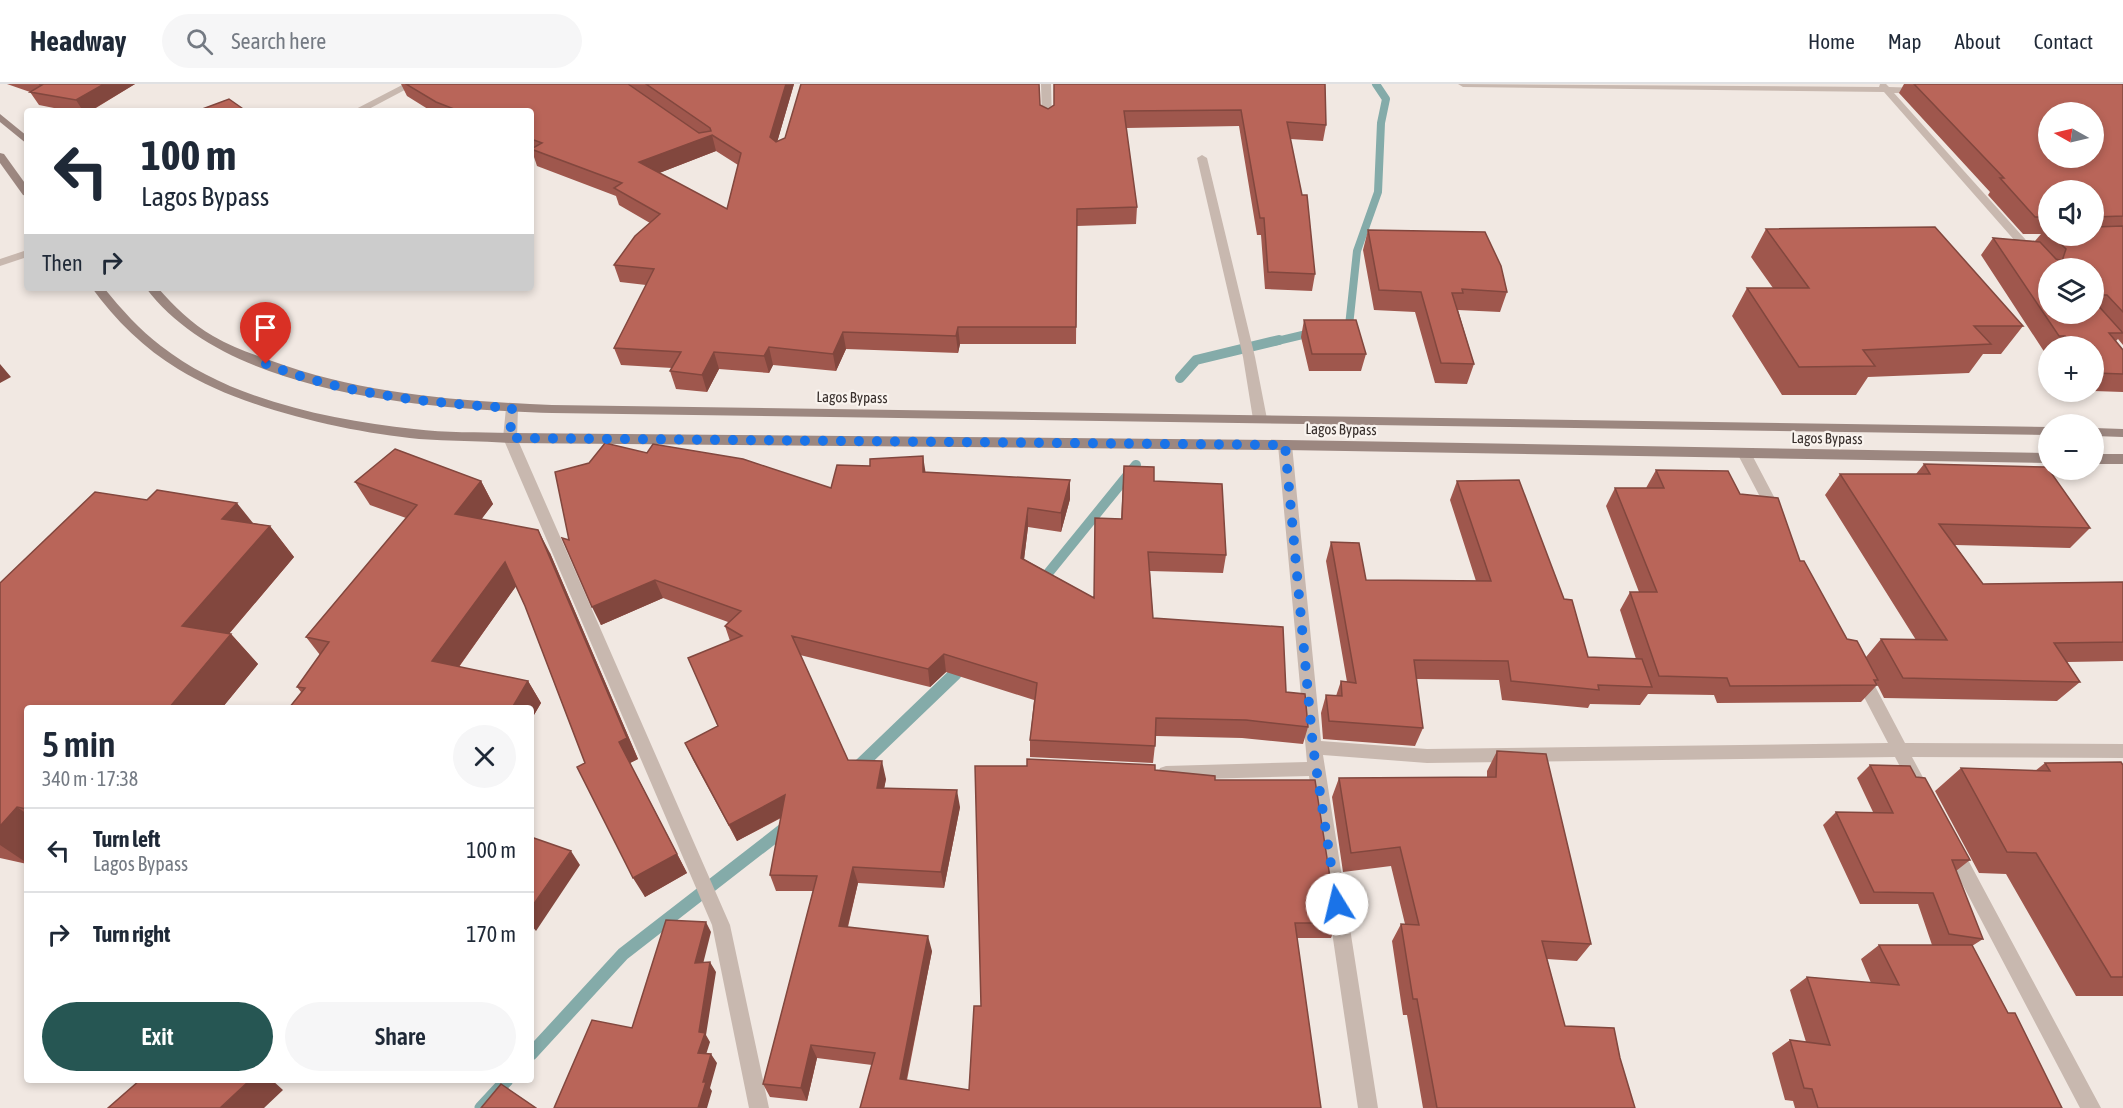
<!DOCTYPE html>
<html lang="en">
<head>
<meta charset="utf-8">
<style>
  body { margin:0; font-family:"Asap Condensed",sans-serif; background:#f6f6f7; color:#1f2937; height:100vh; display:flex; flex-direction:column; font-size:22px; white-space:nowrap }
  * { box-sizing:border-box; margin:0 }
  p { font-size:20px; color:#747a83 }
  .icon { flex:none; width:33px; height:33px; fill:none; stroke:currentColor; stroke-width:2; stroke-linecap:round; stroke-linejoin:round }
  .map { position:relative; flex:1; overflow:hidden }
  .drawer { position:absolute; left:24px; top:621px; width:510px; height:378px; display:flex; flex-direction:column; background:#fff; border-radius:6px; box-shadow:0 3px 9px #0003 }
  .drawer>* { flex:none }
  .top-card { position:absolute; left:24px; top:24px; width:510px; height:183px; border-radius:6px; box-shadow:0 3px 9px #0003; background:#fff; color:#1f2937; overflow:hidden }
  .needle { width:39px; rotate:278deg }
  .fabs { position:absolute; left:2038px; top:18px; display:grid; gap:12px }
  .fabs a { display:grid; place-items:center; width:66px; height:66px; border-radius:50%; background:#fff; box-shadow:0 3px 9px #0003; font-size:30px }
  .pin { position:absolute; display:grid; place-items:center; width:51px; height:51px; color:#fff; margin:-62px -26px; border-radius:50% 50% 50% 0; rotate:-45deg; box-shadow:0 0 6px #0007 }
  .pin .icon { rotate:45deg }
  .me { position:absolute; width:66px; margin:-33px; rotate:351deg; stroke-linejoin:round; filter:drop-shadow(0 0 4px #0008) }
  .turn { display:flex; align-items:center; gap:21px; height:126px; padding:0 18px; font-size:27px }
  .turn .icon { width:78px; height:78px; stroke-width:2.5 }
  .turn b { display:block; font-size:42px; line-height:51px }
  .then { display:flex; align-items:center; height:57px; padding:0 18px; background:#0003; gap:12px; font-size:22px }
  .round { display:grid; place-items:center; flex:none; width:63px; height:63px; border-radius:32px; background:#f6f6f7 }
  .head { display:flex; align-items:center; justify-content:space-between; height:102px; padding:0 18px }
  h1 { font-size:36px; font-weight:600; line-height:45px }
  .cta { display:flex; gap:12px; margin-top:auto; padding:12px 18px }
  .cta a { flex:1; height:69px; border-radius:36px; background:#265653; color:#fff; font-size:24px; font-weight:600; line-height:69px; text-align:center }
  .cta a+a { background:#f6f6f7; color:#1f2937 }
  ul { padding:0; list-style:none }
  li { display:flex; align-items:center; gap:18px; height:84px; padding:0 18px; border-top:2px solid #e0e1e3 }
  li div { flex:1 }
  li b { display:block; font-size:22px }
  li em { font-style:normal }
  header { display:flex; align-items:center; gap:36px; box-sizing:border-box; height:84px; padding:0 30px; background:#fff; border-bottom:2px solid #e0e1e3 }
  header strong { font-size:28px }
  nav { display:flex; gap:33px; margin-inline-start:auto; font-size:21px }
  .search { width:420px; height:54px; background:#f6f6f7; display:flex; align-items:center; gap:15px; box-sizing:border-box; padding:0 21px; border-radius:33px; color:#747a83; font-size:22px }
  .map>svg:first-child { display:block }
</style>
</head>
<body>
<header>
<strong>Headway</strong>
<div class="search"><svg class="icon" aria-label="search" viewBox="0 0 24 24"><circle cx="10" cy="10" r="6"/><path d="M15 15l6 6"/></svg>Search here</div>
<nav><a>Home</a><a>Map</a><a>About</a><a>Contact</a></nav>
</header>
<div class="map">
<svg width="2123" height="1024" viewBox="0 0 2123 1024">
  <rect width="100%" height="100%" fill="#f1e8e2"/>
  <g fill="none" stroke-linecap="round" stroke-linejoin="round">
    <path stroke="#84aba9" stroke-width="8" d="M1342,243L1349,242L1357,167L1378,108L1381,39L1386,15L1376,0
      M1273,258L1315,248"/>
    <path stroke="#84aba9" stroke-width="10" d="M1180,294L1196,276L1279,256
      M1041,498L1136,381
      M953,592L963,582"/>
    <path stroke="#84aba9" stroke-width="13" d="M855,686L955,590
      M531,970L623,870L788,742
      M481,1024L507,996"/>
    <path fill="#c8b8af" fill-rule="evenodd" d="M1202,71L1207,74L1255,273L1267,335L1260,339L1253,335L1243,273L1197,74Z"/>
    <path fill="#c8b8af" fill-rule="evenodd" d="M1041,0H1051L1052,37L1047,40L1042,37Z
      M1458,0L1879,3L1880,0H1886L1889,3L1922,4V8L1919,9H1894L2051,184H2049V192L2045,191L1884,8L1463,3Z
      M512,320L518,324L517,354L730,841L769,1024H749L712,841L503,354L506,324Z
      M1285,356L1292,361L1321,657L1427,665L1888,659L1852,590L1854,585L1860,584L1866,585L1905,659L2123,660V674L1912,673L1926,699L1923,704L1917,706L1911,704L1895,673L1427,679L1323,671L1378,1024H1358L1309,692L1166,696L1160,694L1158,689L1160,684L1166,682L1307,678L1278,361Z
      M1744,364L1751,369L1783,430L1781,434H1771L1769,430L1737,369Z
      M1953,757L1959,759L2101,1024H2080L1947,771L1944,765L1947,759Z"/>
    <path fill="#c8b8af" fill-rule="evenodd" d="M404,0H416L365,27H352Z
      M27,166V173L0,182V175Z"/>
    <path fill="#9c8780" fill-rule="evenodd" d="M0,30L27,52V60L0,38Z
      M0,69L4,70L27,102V112L23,111L0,79Z
      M92,204H104C121,225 140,246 161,262C230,316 330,336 414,345C446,349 478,348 510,349L1285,356L2049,369V379L1285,366L510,359C480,357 449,357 419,355C345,348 241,324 178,285C145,265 115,236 92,204Z
      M146,204H158C174,222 192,240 213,252C232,263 252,270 272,277C362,310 457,317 552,321L2049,343V351L552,329C428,325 227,312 146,204Z
      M2094,344L2123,345V353L2094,352Z
      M2094,370H2123V380H2094Z"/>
  </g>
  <path fill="#9f574d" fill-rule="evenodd" d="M7,0H135L91,27H97H69L39,21L30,8Z
    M401,0H794L777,58L1040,21L1048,25L1325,0L1326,41L1323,57L1290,55L1315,190L1312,207L1265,205L1261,151H1257L1239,42L1126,44L1137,123L1136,140L1077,142L1076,260H960L958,269L846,265L836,287L773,281L769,289L719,285L707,308L676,305L670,287L672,284L621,281L614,264L646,201L620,198L614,181L650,139L619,121L616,112L537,82L533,70L531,69V27H431L407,12ZM716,67L738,81L727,125L659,89Z
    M1904,0H2123V261L2118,255L2116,257L2123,266V308L2094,307V262H2049V269H2045L1981,171L1993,154L2035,157L2041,150H2023L1988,111L1990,108L1899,9ZM2049,106H2094V152H2049ZM2094,184V230H2049Z
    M1766,145L2023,242L2001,270H1983L1969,289L1868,293L1856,311H1782L1732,232L1747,204H1773L1751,173Z
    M1368,146L1507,208L1500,228L1458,226L1474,280L1467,300L1435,299L1415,228L1374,226L1363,166Z
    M1304,236L1366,270L1361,287H1309L1301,253Z
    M647,369L831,404L925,388L1070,415L1061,448L1028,443L1024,475L1094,514L1121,435L1124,382L1154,397L1226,471L1223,489L1150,487L1153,534L1286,608L1308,643L1303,660L1242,654L1156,652L1153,679L1030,673V656L1034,616L946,588L930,603L800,571L848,676L886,695L884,704L960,723L944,804L858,799L848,843L932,867L907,996L969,1006L981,922L1155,686L1215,696L1337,839L1331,854H1297L1321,1024H860L872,981L817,974L807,1017L770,1013L763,1000L813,807H776L770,791L781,734L737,757L693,676L685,659L718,643L730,557L725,542L728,538L663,514L601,541L569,456Z
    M1924,380L2090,444L2070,464L1955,461L1983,500L2123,498V577L2067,578L2080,598L2057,617L1884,614L1876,598L1877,601L1861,618L1717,619L1714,611L1648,610L1640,621L1590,620L1588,624L1502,616L1499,596L1416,595L1423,644L1415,662L1323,655L1321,629L1326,611L1336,612L1341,597L1347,598L1326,477L1331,458L1366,496L1476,497L1450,416L1457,397L1564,515L1588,573L1636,575L1620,526L1630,508H1639L1606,422L1615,404H1646L1656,386L1740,410L1800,477L1847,555L1866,573L1881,555L1916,556L1825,411L1840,390H1916Z
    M481,397L493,420L481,435L550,469L638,675L630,679L687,789L645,813L585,679L525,522L516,502L459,583L528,597L541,619L531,636V624L301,608L297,603L320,571L306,553L406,434L370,421L355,398Z
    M253,439L270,442L294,473L229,550H231L258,580L222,624H27V780L0,774V499Z
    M1497,667L1591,860L1577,877L1547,875L1565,942L1620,974L1635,1024H1423L1407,931H1403L1392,857L1401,840H1405L1391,782L1343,788L1332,713L1339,694L1487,693V687Z
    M2045,679L2123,681V912H2076L2006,790L1979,789L1935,707L1961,684L2035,687Z
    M1870,681L1916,693L1970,776L1956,787L1983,855L1972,862L2008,929L2062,1024H1795L1793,1017L1785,1016L1772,969L1790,956L1806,958L1790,906L1807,893L1871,899L1861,875L1879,861H1932L1918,820H1860L1823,741L1836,728H1873L1857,694Z"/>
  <path fill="#82473e" d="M104,0H135L90,27H83L76,16Z
    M786,0H794L774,69L770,53Z
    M712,51L716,67L644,95L639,78Z
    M958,243L960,260L958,269L956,252Z
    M843,248L846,265L836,287L833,270Z
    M769,263L773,281L769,289L764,272Z
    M714,268L719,285L707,308L702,291Z
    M0,280L11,293L0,299Z
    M923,372L926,391L923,388Z
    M1070,396V415L1061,448V429Z
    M481,397L493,420L468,453L455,430Z
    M237,419L261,449L222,435Z
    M1028,424V443L1022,492L1021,474Z
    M270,442L294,473L210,572L182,542Z
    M538,446L550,469L638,675L630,679L687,789L645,813L633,794L619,658Z
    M505,478L517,501L447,599L432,577Z
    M655,496L663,514L601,541L592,523Z
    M231,550L258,580L222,624H169Z
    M944,570L946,588L930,603L928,585Z
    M528,597L541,619L531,636V624H512Z
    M882,677L886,695L881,721L877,704Z
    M957,706L960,723L944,804L941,788Z
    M785,711L791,728L737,757L729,741Z
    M17,723L27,730V779L0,761V742Z
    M571,767L580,781L536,847L531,841V824Z
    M853,783L858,799L844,857L839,842Z
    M706,838L711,848L701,888L695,879Z
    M928,852L932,867L904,1007L900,995Z
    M710,878L716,888L706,951L710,958L704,977L698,969L699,948Z
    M811,961L817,974L807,1017L801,1004Z
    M711,970L717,979L710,1004L712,1007L707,1024H698L703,998Z
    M250,996H272L283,1006L264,1024H220Z"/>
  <path fill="#b96559" stroke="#82473e" stroke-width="1.5" fill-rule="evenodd" d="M39,0H104L76,16L30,8L42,1Z
    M406,0H628L699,49L711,47L710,44L646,0H786L770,53L776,58L785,54L801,0H1039L1040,21L1048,25L1054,21V0H1325L1326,41L1287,38L1302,111H1307L1315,190L1268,188L1264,134H1260L1241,26L1124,27L1137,123L1077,125L1076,243H958L956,252L843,248L833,270L769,263L764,272L714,268L702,291L670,287L681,268L614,264L654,185L614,181L635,152L660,130L614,104L622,99L531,65L542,59L531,55V27H459L436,18ZM712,51L741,69L727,125L639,78Z
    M1914,0H2123V132L2094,133V106H2049V133H2035L2000,94H2004ZM2049,28H2094V74H2049Z
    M229,15L246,27H197Z
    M2123,142V228L2107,211H2094V184H2049V230H2094V217L2123,249H2109L2123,266V290L2095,289L2094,262H2074L2065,252H2059L1993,154L2040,158L2056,175L2062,177L2066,165L2053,152H2094V143Z
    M1935,143L2023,242H1974L1991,260L1863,266L1875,282L1799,283L1747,204H1809L1766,145Z
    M1368,146L1485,148L1501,182L1507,208L1462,205L1463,209H1452L1474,280L1441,279L1421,208L1379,206Z
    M1304,236H1356L1366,270H1312Z
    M605,359L647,369L653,360L743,375L831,404L837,381L870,382V375L923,372V388L1070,396L1061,429L1028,424L1021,474L1094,514L1095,434L1122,435L1124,382L1154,383V397L1222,400L1226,471L1148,468L1153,534L1283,543L1286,608L1305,610L1308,643L1246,636L1156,634L1155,662L1030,656L1037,599L944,570L928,585L792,552L848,676L882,677L877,704L957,706L941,788L853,783L839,842L928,852L900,995L969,1006L974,922H981L975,682H1027V675L1155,681V686L1215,692V696H1315L1337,839H1295L1321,1024H860L875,969L811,961L801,1004L763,1000L817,792L770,791L785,711L729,741L685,659L718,642L688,574L742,552L725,542L741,527L655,496L592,523L562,454L569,456L555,388L589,379Z
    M395,365L481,397L455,430L538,446L627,654L619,658L677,770L633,794L577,683L585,679L525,522L505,478L432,577L528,597L512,624H289L305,604L297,603L329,558L306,553L417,421L355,398Z
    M1924,380L2047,383L2090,444L1939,440L1983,500L2123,498V558L2054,559L2080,598L1903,594L1881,555L1947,556L1840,390H1930Z
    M1656,386L1728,387L1740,410L1778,414L1800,477H1804L1847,555L1857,557L1878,596H1874L1877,601L1730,602L1727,594L1659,592L1630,508H1657L1615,404H1664Z
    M1519,396L1564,515L1572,516L1588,573L1642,575L1652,603L1598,601L1599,606L1511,597L1508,577L1414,576L1423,644L1329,637L1326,611L1342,612L1341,597L1356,599L1331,458L1359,459L1366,496L1491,497L1457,397Z
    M157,406L237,419L222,435L270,442L182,542L231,550L169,624H27V725L17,723L0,742V499L95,408L147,416Z
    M1497,667L1546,670L1591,860L1542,857L1565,942L1614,944L1620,974L1635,1024H1437L1417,915H1413L1401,840L1419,841L1400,763L1351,769L1339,694L1496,693Z
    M2121,678L2123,681V893H2111L2036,769L2007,768L1961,684L2050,687L2045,679Z
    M1870,681L1910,682L1916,693L1925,694L1970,776H1952L1983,855L1949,850L1933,809L1874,808L1836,728L1893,729Z
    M531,753L571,767L531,824Z
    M666,836L706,838L695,879L710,878L699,948L705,949L698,969L711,970L703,998H706L698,1024H554L592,936L632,944Z
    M1879,861H1972L2008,929H2015L2062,1024H1818L1812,1005L1804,1004L1790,956L1830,961L1807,893L1899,901Z
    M140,996H250L220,1024H108Z
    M501,1000L536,1024H481Z"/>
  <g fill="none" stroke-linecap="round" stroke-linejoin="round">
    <path stroke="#1a73e8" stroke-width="10" stroke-dasharray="0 18" d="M266,280C344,311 429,319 512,324L510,354L1285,361L1313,663L1337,820"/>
  </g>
  <g text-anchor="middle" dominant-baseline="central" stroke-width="4.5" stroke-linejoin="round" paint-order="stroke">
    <g font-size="15" fill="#382f2c" stroke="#f9f3ee">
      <text transform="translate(852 313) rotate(1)">Lagos Bypass</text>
      <text transform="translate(1341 345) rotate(1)">Lagos Bypass</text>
      <text transform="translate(1827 354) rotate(1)">Lagos Bypass</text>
    </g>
  </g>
</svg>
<div class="fabs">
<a><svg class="needle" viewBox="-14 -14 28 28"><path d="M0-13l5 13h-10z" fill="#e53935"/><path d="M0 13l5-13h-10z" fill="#747a83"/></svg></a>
<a><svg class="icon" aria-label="sound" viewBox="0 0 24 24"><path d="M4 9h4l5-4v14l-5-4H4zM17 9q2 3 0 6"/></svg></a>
<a><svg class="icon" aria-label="layers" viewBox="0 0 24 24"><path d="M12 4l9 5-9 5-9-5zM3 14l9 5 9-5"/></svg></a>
<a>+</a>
<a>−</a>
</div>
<div class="pin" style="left:266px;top:280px;background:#d93025"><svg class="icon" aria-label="arrive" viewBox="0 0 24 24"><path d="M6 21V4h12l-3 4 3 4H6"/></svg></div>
<svg class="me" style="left:1337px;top:820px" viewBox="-20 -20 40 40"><circle r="19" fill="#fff"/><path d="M0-13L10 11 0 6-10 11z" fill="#1a73e8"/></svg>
<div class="top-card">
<div class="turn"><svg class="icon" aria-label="left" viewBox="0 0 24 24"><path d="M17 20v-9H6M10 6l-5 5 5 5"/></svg><div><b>100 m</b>Lagos Bypass</div></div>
<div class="then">Then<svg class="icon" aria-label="right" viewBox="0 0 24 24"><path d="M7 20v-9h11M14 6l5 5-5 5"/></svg></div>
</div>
<section class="drawer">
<div class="head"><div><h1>5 min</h1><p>340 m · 17:38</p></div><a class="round"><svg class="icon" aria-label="close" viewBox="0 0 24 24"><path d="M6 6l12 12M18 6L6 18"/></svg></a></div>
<ul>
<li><svg class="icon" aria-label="left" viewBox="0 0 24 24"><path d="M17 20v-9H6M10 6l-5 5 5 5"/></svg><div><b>Turn left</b><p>Lagos Bypass</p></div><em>100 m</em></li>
<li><svg class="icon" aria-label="right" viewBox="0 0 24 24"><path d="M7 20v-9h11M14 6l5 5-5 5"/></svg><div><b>Turn right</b></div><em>170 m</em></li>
</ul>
<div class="cta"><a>Exit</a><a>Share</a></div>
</section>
</div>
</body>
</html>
